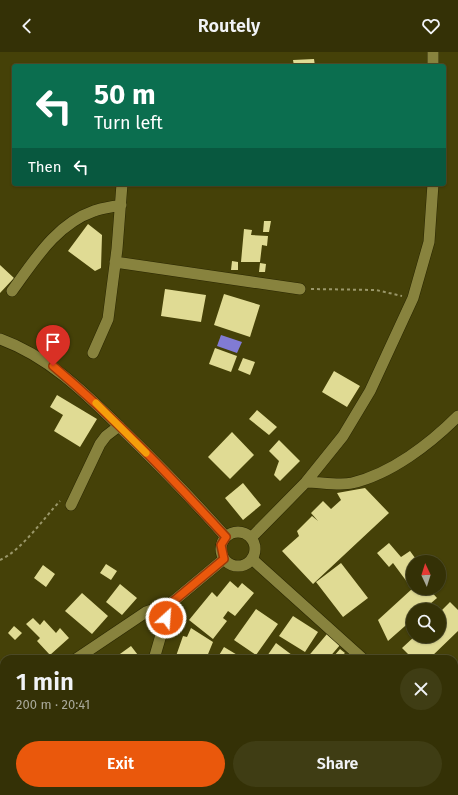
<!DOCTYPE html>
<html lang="en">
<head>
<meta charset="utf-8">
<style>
  body { margin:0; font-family:"Fira Sans",sans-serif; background:#3f3d14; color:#f1f3f6; height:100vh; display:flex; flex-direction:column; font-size:15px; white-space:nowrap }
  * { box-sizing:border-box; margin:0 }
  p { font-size:13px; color:#a9a99b }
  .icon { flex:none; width:22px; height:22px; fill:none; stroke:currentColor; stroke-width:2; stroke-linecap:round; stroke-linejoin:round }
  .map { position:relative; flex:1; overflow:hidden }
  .panel { position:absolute; left:0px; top:603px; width:458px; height:140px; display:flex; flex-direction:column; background:#343106; border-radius:12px 12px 0 0; box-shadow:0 1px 3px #0004,0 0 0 1px #4e4c28 }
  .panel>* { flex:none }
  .hud { position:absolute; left:12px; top:12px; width:434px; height:122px; border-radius:4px; box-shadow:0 1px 3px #0004,0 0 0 1px #4e4c28; background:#0b6e4f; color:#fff; overflow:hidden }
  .needle { width:26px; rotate:356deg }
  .tools { position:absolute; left:406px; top:503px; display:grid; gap:8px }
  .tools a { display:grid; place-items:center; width:40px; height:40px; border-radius:50%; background:#343106; box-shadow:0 1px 3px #0004,0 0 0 1px #4e4c28; font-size:20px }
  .pin { position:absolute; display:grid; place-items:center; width:34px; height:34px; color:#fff; margin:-41px -17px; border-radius:50% 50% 50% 0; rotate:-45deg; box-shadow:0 0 4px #0007 }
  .pin .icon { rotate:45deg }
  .me { position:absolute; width:44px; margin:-22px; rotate:26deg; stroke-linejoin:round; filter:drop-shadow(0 0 3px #0008) }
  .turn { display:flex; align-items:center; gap:14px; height:84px; padding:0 16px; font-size:18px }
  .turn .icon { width:52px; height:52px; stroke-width:2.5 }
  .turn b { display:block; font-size:28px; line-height:34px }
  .then { display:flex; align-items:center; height:38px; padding:0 16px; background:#0003; gap:8px; font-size:15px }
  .round { display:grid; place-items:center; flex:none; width:42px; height:42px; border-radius:21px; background:#3f3d14 }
  .headline { display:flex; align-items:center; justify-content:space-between; height:68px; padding:0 16px }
  h1 { font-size:24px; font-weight:600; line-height:30px }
  .primary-button { display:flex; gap:8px; margin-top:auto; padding:8px 16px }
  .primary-button a { flex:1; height:46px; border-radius:24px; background:#ea580c; color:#fff; font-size:16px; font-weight:600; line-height:46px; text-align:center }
  .primary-button a+a { background:#3f3d14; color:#f1f3f6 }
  header { display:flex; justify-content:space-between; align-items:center; height:52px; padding:0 16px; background:#343106; font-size:18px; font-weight:600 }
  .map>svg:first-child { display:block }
</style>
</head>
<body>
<header><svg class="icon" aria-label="back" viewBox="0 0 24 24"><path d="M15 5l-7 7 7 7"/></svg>Routely<svg class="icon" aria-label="heart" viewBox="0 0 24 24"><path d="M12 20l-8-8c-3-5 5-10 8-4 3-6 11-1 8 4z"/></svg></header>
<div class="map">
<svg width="458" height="743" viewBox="0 0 458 743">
  <rect width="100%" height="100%" fill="#454108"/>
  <path fill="#817bd4" d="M221,283L242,290L237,301L217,294Z"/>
  <path fill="#e0db94" d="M314,7L315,14H294L293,8Z
    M264,169H271L269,180H263Z
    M88,172L102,183L101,216L95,219L68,199Z
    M244,177L252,178L251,183L268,184L267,194L262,193L260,210H241Z
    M232,209L238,210V218H231Z
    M260,211L266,212L265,220H259Z
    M0,213L14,226L0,241Z
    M165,237L206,243L201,270L161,264Z
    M224,242L260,253L250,285L214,273Z
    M215,296L237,304L231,320L209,312Z
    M243,306L255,310L250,323L238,318Z
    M334,319L360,334L347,355L322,340Z
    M57,343L97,367L80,395L54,379L63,363L50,355Z
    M257,358L277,375L269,383L249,367Z
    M232,380L254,403L230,427L208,405Z
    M279,388L300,409L280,429L274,423L279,409L269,399Z
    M243,431L261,453L243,468L225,446Z
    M365,436L389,461L313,532L282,499L299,484L297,479L312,464L318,469L311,461L323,449L331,457L341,448L337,441Z
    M389,491L401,505L410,499L418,510H413V526L407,530L393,511L389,515L377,501Z
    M341,511L368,546L343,565L316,530Z
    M106,512L117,519L111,528L100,521Z
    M43,513L55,522L46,535L34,526Z
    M230,529L238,536L242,531L254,541L235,564L228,559L223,566L227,569L213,587L189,568L212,540L217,545Z
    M120,532L137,546L122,563L106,550Z
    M413,536H428L437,546L423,558H413V567L388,589L378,568Z
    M82,541L108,564L92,582L65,559Z
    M450,550L458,558V579L429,607H415L410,604L402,596L415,584H439V561Z
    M256,557L278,572L256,603L234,588Z
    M293,564L318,580L305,600L279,584Z
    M33,566L40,573L44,568L56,581L60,576L69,586L50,603L37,589L40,586L26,572Z
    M14,574L22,581L15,588L8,581Z
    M191,576L213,590L206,607H175L183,584L187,585Z
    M327,582L340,593L328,607H306Z
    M276,591L292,603L289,607H265Z
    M131,594L141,607H113Z
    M224,595L244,607H222L218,605Z
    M340,597L345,601L338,607L334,604Z
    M0,636L4,639V649L0,653Z
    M0,703L4,707L3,736L0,733Z
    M458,729V743H438L444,739H454V732Z
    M56,739H70L68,743H55Z
    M72,739H96L95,743H70Z
    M335,739H346L342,743H339Z
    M410,739H415L418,743H405Z"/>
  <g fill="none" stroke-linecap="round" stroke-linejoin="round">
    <g stroke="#2a2702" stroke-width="12">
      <path id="minor" d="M433,14V0
        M115,210L300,237
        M12,239C34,209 56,172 94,159C102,156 112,155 121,153
        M93,301L108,267L117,197L122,132
        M306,430C319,430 340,434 352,431C391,422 430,392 458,364
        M71,453L100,392L106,384L119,374
        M251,486L306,430L343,384L370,339L413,246L429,190L433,132
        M252,507L363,607
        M76,607L146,560L170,552
        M0,664L4,661
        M454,686L458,690
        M358,739L362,743"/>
    </g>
    <g stroke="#2a2702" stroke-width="12">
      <path id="tertiary" d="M0,287C50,305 87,343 124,379C159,413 193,448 226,485
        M221 497a17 17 0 1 1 34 0a17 17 0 1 1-34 0Z
        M154,607L170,552L224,507
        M112,743L114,739"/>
    </g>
    <path stroke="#9a9769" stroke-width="2" stroke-dasharray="3 3" stroke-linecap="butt" d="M311,237L376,238L402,244
      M0,508C22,498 43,467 60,449"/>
    <use href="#minor" stroke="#88833e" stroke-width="11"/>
    <use href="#tertiary" stroke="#88833e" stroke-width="11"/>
  </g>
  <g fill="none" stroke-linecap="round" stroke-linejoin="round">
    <g stroke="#983908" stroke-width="10">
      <path id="route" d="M53,314C115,366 171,425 226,485L221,493L224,507L170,552L166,566"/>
    </g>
    <use href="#route" stroke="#ea580c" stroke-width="7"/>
    <path stroke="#f59e0b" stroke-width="7" d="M96,351L146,401"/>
  </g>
</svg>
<div class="tools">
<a><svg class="needle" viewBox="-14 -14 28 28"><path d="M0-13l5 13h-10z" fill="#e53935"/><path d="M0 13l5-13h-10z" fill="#a9a99b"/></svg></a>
<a><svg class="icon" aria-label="search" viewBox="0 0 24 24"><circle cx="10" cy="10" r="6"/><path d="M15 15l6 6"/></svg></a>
</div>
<div class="pin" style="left:53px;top:314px;background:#d93025"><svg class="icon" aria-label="arrive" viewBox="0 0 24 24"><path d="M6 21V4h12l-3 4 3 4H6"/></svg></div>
<svg class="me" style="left:166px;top:566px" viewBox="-20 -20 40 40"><circle r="17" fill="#ea580c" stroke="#fff" stroke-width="3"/><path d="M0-11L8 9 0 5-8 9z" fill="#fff"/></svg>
<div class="hud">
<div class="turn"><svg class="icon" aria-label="left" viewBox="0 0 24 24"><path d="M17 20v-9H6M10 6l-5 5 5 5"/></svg><div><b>50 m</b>Turn left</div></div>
<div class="then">Then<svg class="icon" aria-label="left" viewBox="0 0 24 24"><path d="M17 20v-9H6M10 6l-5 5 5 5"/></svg></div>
</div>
<section class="panel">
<div class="headline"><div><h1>1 min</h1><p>200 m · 20:41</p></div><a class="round"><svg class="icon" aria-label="close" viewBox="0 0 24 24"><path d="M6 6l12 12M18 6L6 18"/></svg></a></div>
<div class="primary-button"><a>Exit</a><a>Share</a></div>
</section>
</div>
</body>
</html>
